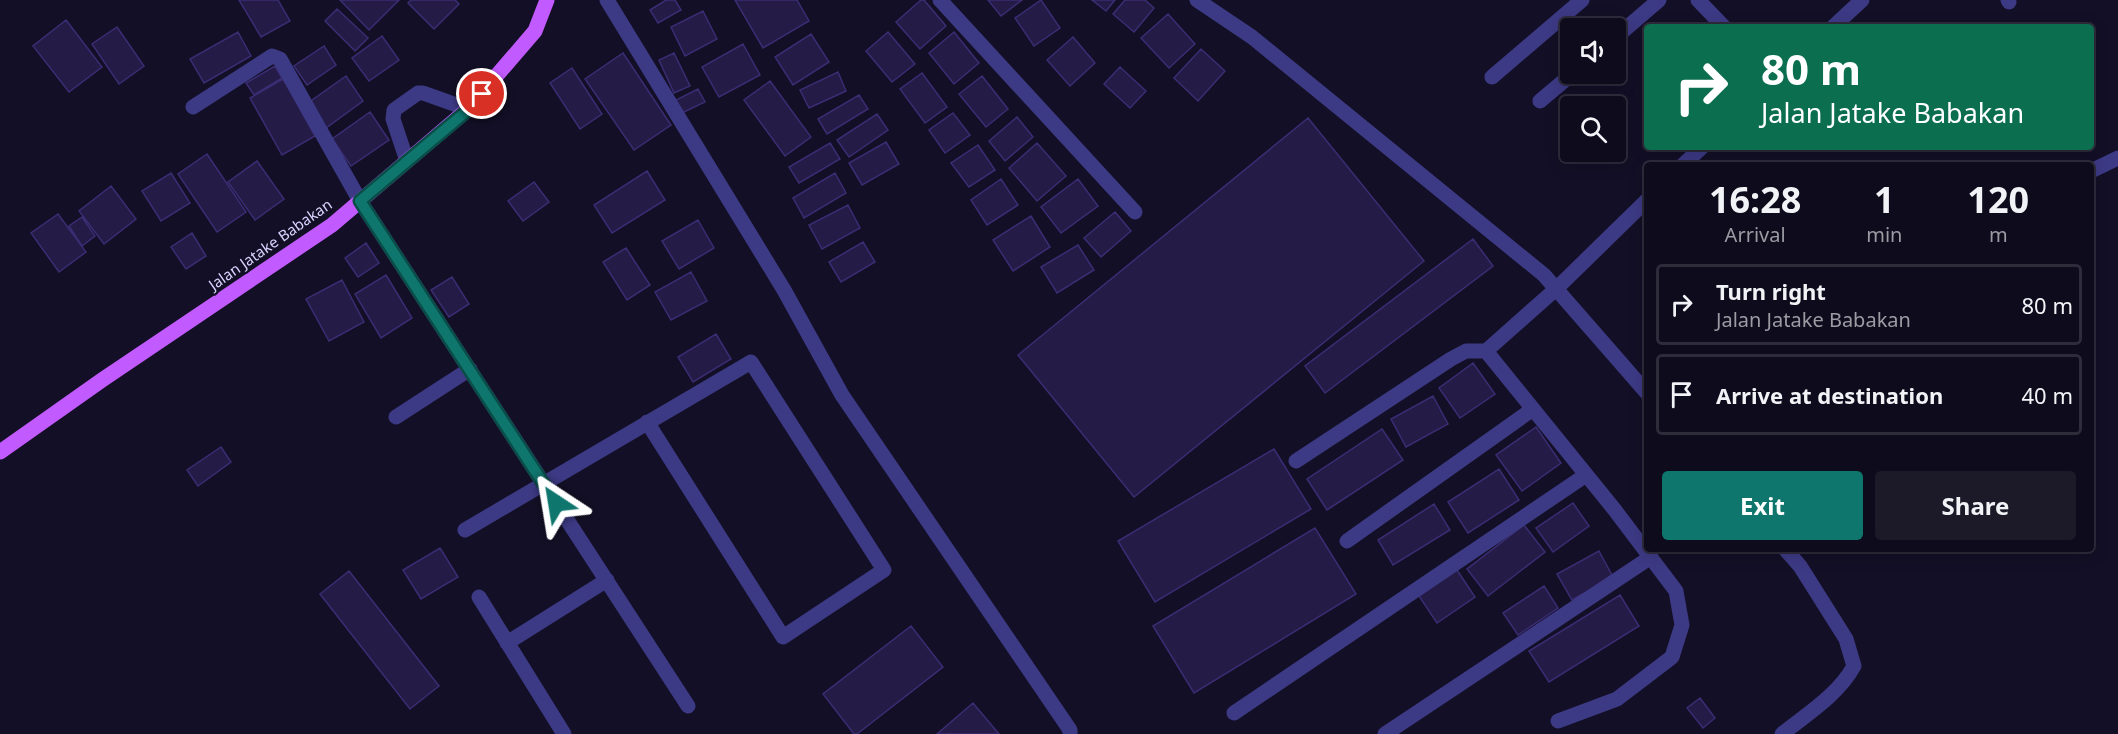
<!DOCTYPE html>
<html lang="en">
<head>
<meta charset="utf-8">
<style>
  body { margin:0; font-family:"Noto Sans",sans-serif; background:#1c1929; color:#f1f3f6; height:100vh; display:flex; flex-direction:column; font-size:22px; white-space:nowrap }
  * { box-sizing:border-box; margin:0 }
  p { font-size:20px; color:#9b9ba3 }
  .icon { flex:none; width:33px; height:33px; fill:none; stroke:currentColor; stroke-width:2; stroke-linecap:round; stroke-linejoin:round }
  .map { position:relative; flex:1; overflow:hidden }
  .sheet { position:absolute; left:1644px; top:162px; width:450px; height:390px; display:flex; flex-direction:column; background:#0e0b1c; border-radius:6px; box-shadow:0 3px 15px #0003,0 0 0 2px #2e2b3b }
  .sheet>* { flex:none }
  .banner { position:absolute; left:1644px; top:24px; width:450px; height:126px; border-radius:6px; box-shadow:0 3px 15px #0003,0 0 0 2px #2e2b3b; background:#0b6e4f; color:#fff; overflow:hidden }
  .buttons { position:absolute; left:1560px; top:18px; display:grid; gap:12px }
  .buttons a { display:grid; place-items:center; width:66px; height:66px; border-radius:6px; background:#0e0b1c; box-shadow:0 3px 15px #0003,0 0 0 2px #2e2b3b; font-size:30px }
  .pin { position:absolute; display:grid; place-items:center; width:51px; height:51px; color:#fff; margin:-26px; border:3px solid #fff; border-radius:50%; box-shadow:0 2px 6px #0007 }
  .me { position:absolute; width:66px; margin:-33px; rotate:327deg; stroke-linejoin:round; filter:drop-shadow(0 0 4px #0008) }
  .turn { display:flex; align-items:center; gap:21px; height:126px; padding:0 18px; font-size:27px }
  .turn .icon { width:78px; height:78px; stroke-width:2.5 }
  .turn b { display:block; font-size:42px; line-height:51px }
  .eta { display:flex; justify-content:space-evenly; align-items:center; height:102px; text-align:center }
  .eta b { font-size:36px; font-weight:700; line-height:42px }
  .primary-button { display:flex; gap:12px; margin-top:auto; padding:12px 18px }
  .primary-button a { flex:1; height:69px; border-radius:6px; background:#0f766e; color:#fff; font-size:24px; font-weight:700; line-height:69px; text-align:center }
  .primary-button a+a { background:#1c1929; color:#f1f3f6 }
  ul { padding:0; list-style:none }
  li { display:flex; align-items:center; gap:18px; height:81px; margin:0 12px 9px; padding:0 6px; border:3px solid #2e2b3b; border-radius:6px }
  li div { flex:1 }
  li b { display:block; font-size:22px }
  li em { font-style:normal }
  .map>svg:first-child { display:block }
</style>
</head>
<body>
<div class="map">
<svg width="2118" height="734" viewBox="0 0 2118 734">
  <rect width="100%" height="100%" fill="#130f26"/>
  <path fill="#241b47" stroke="#3b2d73" stroke-width="1.5" d="M239,0H278L290,21L261,37Z
    M340,0H399L369,30Z
    M411,0H455L459,4L434,29L408,3Z
    M666,0H675L681,10L658,23L650,10Z
    M735,0H797L809,21L763,48Z
    M921,0H924L946,26L920,49L896,22Z
    M988,0H1022L1001,16Z
    M1041,0L1060,28L1034,46L1015,18Z
    M1092,0H1115L1106,11Z
    M1125,0H1145L1154,8L1134,32L1113,14Z
    M337,9L368,38L355,51L325,21Z
    M703,11L717,39L685,56L671,27Z
    M1168,14L1195,44L1169,68L1141,38Z
    M66,20L102,67L69,92L33,46Z
    M117,27L144,66L119,84L92,44Z
    M238,32L251,56L204,83L190,59Z
    M888,32L915,64L892,82L866,51Z
    M954,32L979,63L954,84L929,53Z
    M811,34L829,62L793,85L775,57Z
    M382,36L399,60L369,81L352,58Z
    M1073,37L1095,63L1070,86L1047,60Z
    M743,44L760,75L719,97L702,67Z
    M324,46L336,65L307,85L294,66Z
    M1201,49L1225,71L1198,101L1174,78Z
    M623,53L671,125L634,150L585,79Z
    M674,53L690,86L674,93L659,60Z
    M275,66L282,78L254,95L246,83Z
    M1120,67L1146,91L1130,108L1104,84Z
    M572,68L602,114L580,129L550,83Z
    M838,72L846,91L809,108L800,90Z
    M922,73L947,107L925,123L900,89Z
    M346,76L363,101L326,128L308,103Z
    M982,76L1008,109L986,127L959,94Z
    M283,79L315,136L282,155L250,98Z
    M770,81L811,137L785,156L744,100Z
    M698,89L705,102L682,113L676,100Z
    M859,95L868,109L827,134L818,119Z
    M370,112L389,140L351,166L332,139Z
    M953,113L970,135L945,153L929,130Z
    M877,114L888,130L849,157L837,140Z
    M1017,117L1033,137L1005,161L989,141Z
    M1308,118L1424,261L1134,497L1018,355Z
    M886,142L899,164L862,185L849,163Z
    M830,143L840,159L799,183L789,167Z
    M1037,143L1066,176L1037,201L1009,168Z
    M978,145L995,170L969,187L951,163Z
    M207,154L246,212L217,232L178,174Z
    M257,161L284,199L255,220L228,182Z
    M647,171L665,200L612,233L594,205Z
    M171,173L190,203L161,221L142,191Z
    M835,173L846,193L804,218L793,198Z
    M1001,179L1018,205L987,225L971,200Z
    M1078,179L1098,206L1061,233L1041,207Z
    M534,182L549,202L523,221L508,201Z
    M111,186L136,219L104,244L79,211Z
    M848,205L860,228L822,249L809,225Z
    M1115,212L1131,231L1101,257L1084,238Z
    M58,214L86,252L59,272L31,233Z
    M1031,216L1050,247L1013,271L993,240Z
    M82,217L95,236L82,246L69,226Z
    M698,220L714,248L679,269L662,241Z
    M192,233L206,256L186,269L171,247Z
    M1473,239L1493,266L1325,393L1305,366Z
    M863,242L875,262L841,282L829,262Z
    M366,243L379,263L358,277L345,258Z
    M1078,245L1094,270L1057,293L1041,267Z
    M626,248L650,285L627,300L603,262Z
    M691,272L707,301L671,320L655,292Z
    M386,275L412,318L381,338L355,294Z
    M452,277L469,304L449,317L431,290Z
    M342,280L364,322L329,341L306,299Z
    M716,334L731,359L693,382L678,357Z
    M1473,363L1495,394L1460,418L1439,388Z
    M1433,396L1448,424L1406,447L1391,419Z
    M1536,427L1561,463L1522,491L1496,455Z
    M1382,429L1403,460L1327,510L1307,479Z
    M221,447L231,462L198,486L187,470Z
    M1274,449L1311,509L1155,602L1118,541Z
    M1499,469L1519,500L1468,533L1448,502Z
    M1573,503L1589,526L1553,552L1536,528Z
    M1434,504L1450,530L1393,565L1378,540Z
    M1524,525L1545,552L1488,596L1467,569Z
    M1315,528L1356,594L1194,693L1153,626Z
    M440,548L458,577L421,599L403,570Z
    M1599,551L1613,577L1572,600L1557,574Z
    M1457,570L1475,597L1437,623L1419,596Z
    M349,571L439,686L410,709L320,594Z
    M1544,586L1558,608L1518,635L1503,613Z
    M1620,595L1639,626L1549,682L1529,651Z
    M911,626L943,667L857,734H854L823,694Z
    M1700,698L1715,718L1703,728L1687,708Z
    M973,703L999,734H937Z"/>
  <g fill="none" stroke-linecap="round" stroke-linejoin="round">
    <path stroke="#3d3a85" stroke-width="15" d="M607,0L784,290L842,395L1070,730V734
      M940,0L1135,212
      M1197,0L1252,37L1544,275L1647,393
      M1698,0L1724,27
      M2008,0L2009,2
      M1833,27L1862,0
      M1616,37L1659,0
      M1492,77L1582,0
      M1540,101L1572,74
      M193,107L272,56L280,59L360,201L688,706
      M407,161L393,119L394,110L418,93H423L468,109
      M1683,165L1702,147
      M2091,171L2118,158
      M396,417L470,369
      M1296,461L1451,359L1466,351H1486
      M465,530C561,474 656,417 751,362L884,570L783,637L647,422
      M1347,541L1533,409
      M479,597L564,734
      M507,643L607,580
      M1234,713L1586,475
      M1558,721L1617,699L1672,657L1682,625L1676,591L1614,509L1486,351L1556,289L1647,200
      M1385,734L1651,557
      M1782,734C1807,714 1838,695 1854,666L1846,639L1800,566L1785,549"/>
    <path stroke="#c25bff" stroke-width="15" d="M0,452L102,380L332,225L468,109L535,31L547,0"/>
  </g>
  <g fill="none" stroke-linecap="round" stroke-linejoin="round">
    <g stroke="#0a4d48" stroke-width="15">
      <path id="route" d="M482,94L468,110L360,201L556,503"/>
    </g>
    <use href="#route" stroke="#0f766e" stroke-width="10"/>
  </g>
  <g text-anchor="middle" dominant-baseline="central" stroke-width="4.5" stroke-linejoin="round" paint-order="stroke">
    <g font-size="15" fill="#d9d4ff" stroke="#130f26">
      <text transform="translate(270 244) rotate(-35)">Jalan Jatake Babakan</text>
    </g>
  </g>
</svg>
<div class="buttons">
<a><svg class="icon" aria-label="sound" viewBox="0 0 24 24"><path d="M4 9h4l5-4v14l-5-4H4zM17 9q2 3 0 6"/></svg></a>
<a><svg class="icon" aria-label="search" viewBox="0 0 24 24"><circle cx="10" cy="10" r="6"/><path d="M15 15l6 6"/></svg></a>
</div>
<div class="pin" style="left:482px;top:94px;background:#d93025"><svg class="icon" aria-label="arrive" viewBox="0 0 24 24"><path d="M6 21V4h12l-3 4 3 4H6"/></svg></div>
<svg class="me" style="left:556px;top:503px" viewBox="-20 -20 40 40"><path d="M0-17L14 15 0 8-14 15z" fill="#0f766e" stroke="#fff" stroke-width="4"/></svg>
<div class="banner">
<div class="turn"><svg class="icon" aria-label="right" viewBox="0 0 24 24"><path d="M7 20v-9h11M14 6l5 5-5 5"/></svg><div><b>80 m</b>Jalan Jatake Babakan</div></div>
</div>
<section class="sheet">
<div class="eta">
<div><b>16:28</b><p>Arrival</p></div>
<div><b>1</b><p>min</p></div>
<div><b>120</b><p>m</p></div>
</div>
<ul>
<li><svg class="icon" aria-label="right" viewBox="0 0 24 24"><path d="M7 20v-9h11M14 6l5 5-5 5"/></svg><div><b>Turn right</b><p>Jalan Jatake Babakan</p></div><em>80 m</em></li>
<li><svg class="icon" aria-label="arrive" viewBox="0 0 24 24"><path d="M6 21V4h12l-3 4 3 4H6"/></svg><div><b>Arrive at destination</b></div><em>40 m</em></li>
</ul>
<div class="primary-button"><a>Exit</a><a>Share</a></div>
</section>
</div>
</body>
</html>
